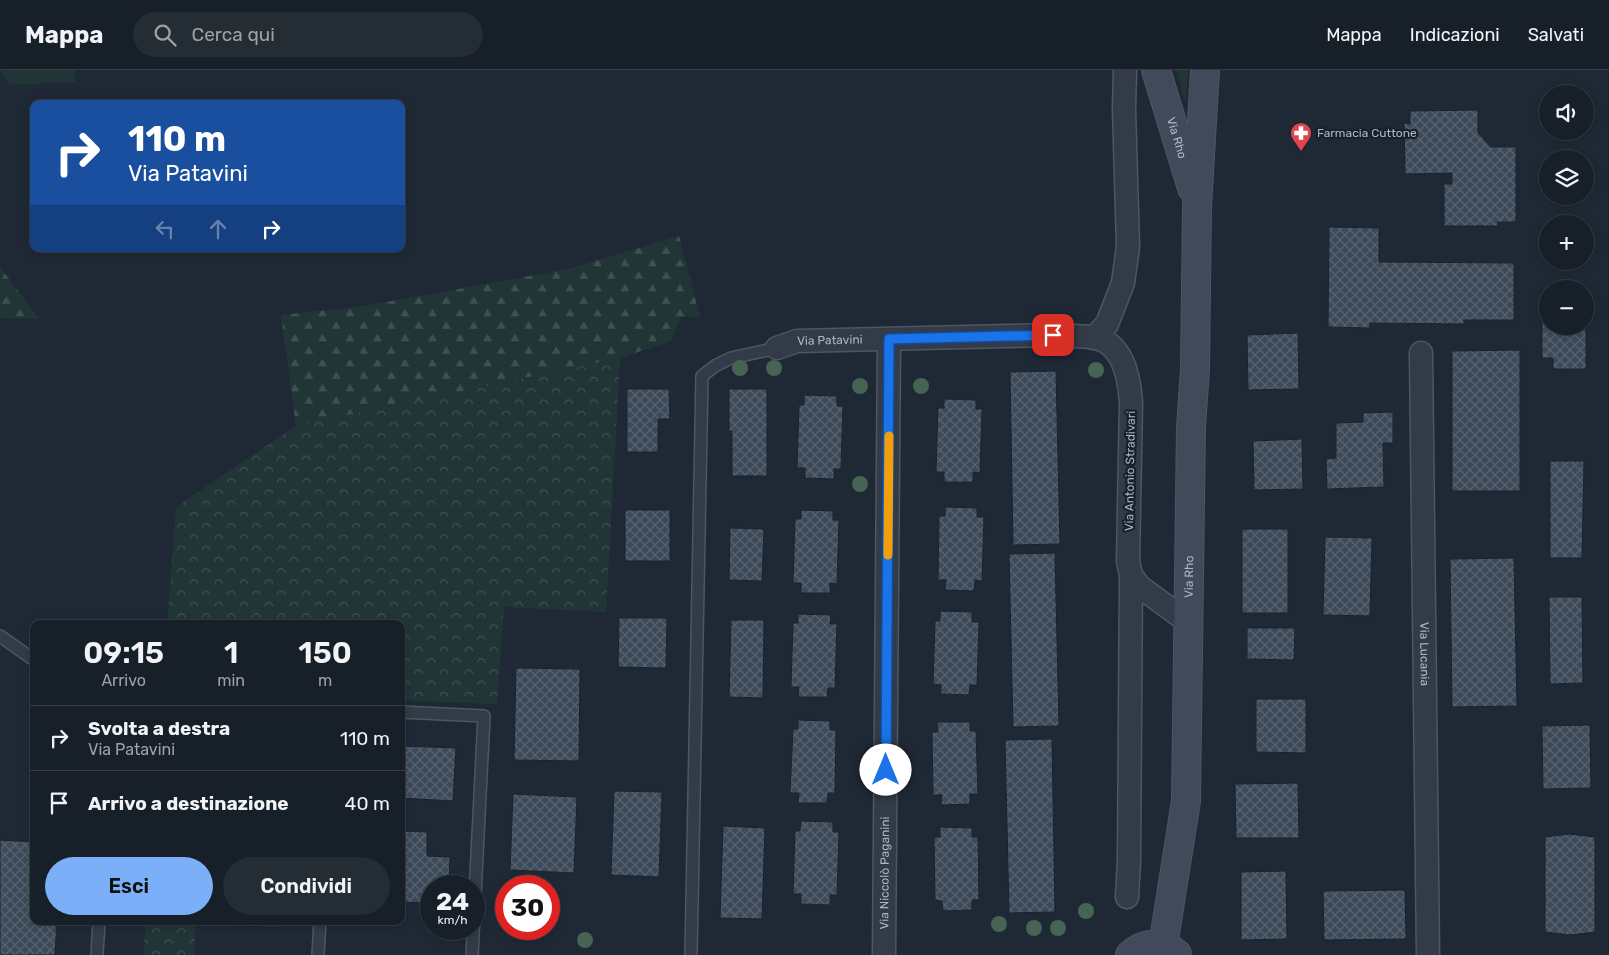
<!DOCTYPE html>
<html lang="it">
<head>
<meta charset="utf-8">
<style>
  body { margin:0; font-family:Rubik,sans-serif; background:#242c34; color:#f1f3f6; height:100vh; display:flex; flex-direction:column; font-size:19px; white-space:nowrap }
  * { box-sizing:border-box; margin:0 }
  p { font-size:16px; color:#9ea2a8 }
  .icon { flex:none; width:28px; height:28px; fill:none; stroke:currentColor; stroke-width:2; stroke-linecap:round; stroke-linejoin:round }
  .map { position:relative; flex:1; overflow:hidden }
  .drawer { position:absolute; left:30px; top:550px; width:375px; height:305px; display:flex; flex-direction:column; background:#171f28; border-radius:10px; box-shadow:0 2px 8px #0003,0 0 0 1px #363d45 }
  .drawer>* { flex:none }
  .hud { position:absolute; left:30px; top:30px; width:375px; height:152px; border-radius:10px; box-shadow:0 2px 8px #0003,0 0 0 1px #363d45; background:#1a4fa0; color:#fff; overflow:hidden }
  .fabs { position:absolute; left:1539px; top:15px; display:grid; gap:10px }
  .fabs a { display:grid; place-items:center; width:55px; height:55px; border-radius:50%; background:#171f28; box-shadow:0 2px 8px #0003,0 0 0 1px #363d45; font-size:25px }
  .speed { position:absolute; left:420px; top:805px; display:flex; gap:10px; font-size:25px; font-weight:700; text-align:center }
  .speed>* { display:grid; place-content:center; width:65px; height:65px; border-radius:50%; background:#171f28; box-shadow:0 2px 8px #0003,0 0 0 1px #363d45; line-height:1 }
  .speed small { font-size:12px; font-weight:400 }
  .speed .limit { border:8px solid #d22; background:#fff; color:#111 }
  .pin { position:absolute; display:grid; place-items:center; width:42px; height:42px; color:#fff; margin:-21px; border-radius:10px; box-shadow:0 2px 8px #0006 }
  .me { position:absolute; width:55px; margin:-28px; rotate:0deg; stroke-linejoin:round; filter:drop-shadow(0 0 4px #0008) }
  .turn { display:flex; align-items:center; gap:18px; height:105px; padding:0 15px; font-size:22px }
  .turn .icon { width:65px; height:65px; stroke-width:2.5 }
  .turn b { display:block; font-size:35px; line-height:42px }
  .lanes { display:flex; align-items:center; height:48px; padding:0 15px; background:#0003; justify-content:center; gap:25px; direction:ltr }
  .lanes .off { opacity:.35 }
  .eta { display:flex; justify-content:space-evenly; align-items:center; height:85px; text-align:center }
  .eta b { font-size:30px; font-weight:600; line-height:35px }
  .action { display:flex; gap:10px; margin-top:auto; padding:10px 15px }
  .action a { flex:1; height:58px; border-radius:30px; background:#7bb0f9; color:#111; font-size:20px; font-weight:600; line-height:58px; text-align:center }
  .action a+a { background:#242c34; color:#f1f3f6 }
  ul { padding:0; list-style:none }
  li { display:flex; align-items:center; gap:15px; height:65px; padding:0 15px; border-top:1px solid #363d45 }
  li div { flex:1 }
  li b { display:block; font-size:19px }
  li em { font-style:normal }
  header { display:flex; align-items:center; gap:30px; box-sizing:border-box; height:70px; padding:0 25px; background:#171f28; border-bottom:1px solid #363d45 }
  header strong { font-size:24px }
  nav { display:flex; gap:28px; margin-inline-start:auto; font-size:18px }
  .search { width:350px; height:45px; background:#242c34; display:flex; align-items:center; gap:12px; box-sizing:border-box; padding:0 18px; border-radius:28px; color:#9ea2a8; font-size:19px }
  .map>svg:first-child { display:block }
</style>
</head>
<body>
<header>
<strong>Mappa</strong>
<div class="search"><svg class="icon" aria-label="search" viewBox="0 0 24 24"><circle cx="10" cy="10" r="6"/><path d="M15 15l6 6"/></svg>Cerca qui</div>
<nav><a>Mappa</a><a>Indicazioni</a><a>Salvati</a></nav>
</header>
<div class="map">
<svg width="1609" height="885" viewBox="0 0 1609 885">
  <defs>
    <pattern id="forest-firs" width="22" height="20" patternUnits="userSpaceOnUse" patternTransform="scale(1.25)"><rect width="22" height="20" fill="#213537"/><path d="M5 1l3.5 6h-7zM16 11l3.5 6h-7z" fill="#3f5052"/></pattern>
    <pattern id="park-crowns" width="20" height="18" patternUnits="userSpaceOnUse" patternTransform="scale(1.25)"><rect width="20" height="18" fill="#213537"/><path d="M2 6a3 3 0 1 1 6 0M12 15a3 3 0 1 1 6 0" fill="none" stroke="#3f5052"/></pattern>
    <pattern id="building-cross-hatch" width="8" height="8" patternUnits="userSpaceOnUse" patternTransform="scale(1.25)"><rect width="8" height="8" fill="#3d4a59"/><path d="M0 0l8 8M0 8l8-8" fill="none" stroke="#56626f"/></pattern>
  </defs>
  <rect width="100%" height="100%" fill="#1f2936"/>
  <path fill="#213537" d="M0,0H75V12L10,15Z
    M1176,0H1188L1186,34Z"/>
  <path fill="url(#forest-firs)" d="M679,166L700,247H681L671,271L620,288L296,356L281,245L358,237L569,199Z
    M0,197L39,249L0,248Z"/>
  <path fill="url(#park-crowns)" d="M620,288L606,542L504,537L497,634L401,630V554H167L176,437L296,356Z
    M146,851H196L194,885H143Z"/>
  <path fill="url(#building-cross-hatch)" stroke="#1a222d" d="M1478,40V63L1491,77H1516V152H1497L1498,156H1444V114H1452V103L1405,104L1404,53L1410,54V41Z
    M1329,157L1379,158V192L1514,193V250H1464V254L1370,253V258L1328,257Z
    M1585,221H1586V299H1553V288H1542V230H1548V256H1585Z
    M1298,263L1299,319L1248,320L1247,265Z
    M1520,280V421H1452V281Z
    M1056,301L1060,474L1013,475L1010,302Z
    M627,319H669L670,349H658V382H627Z
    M729,319H767V406H732V361H729Z
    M804,325L837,326V336H843L841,399H834V409L805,408V398H797L799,335H804Z
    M944,329L976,330V339H982L980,403L973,402V412H944V402H936L938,338H944Z
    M1393,342V373H1383L1384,417L1327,419L1326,389L1336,388V353L1363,352V343Z
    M1302,369L1303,419L1254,420L1253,371Z
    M1550,391H1584L1582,488H1550Z
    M945,437L977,438V447H984L982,511L975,510L974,521L945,520L946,510H938L939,446H945Z
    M625,440H670V491H625Z
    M801,440L833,441V450H839L837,514L830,513V523H801V513H793L795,449H801Z
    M730,458L764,459L762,511L729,510Z
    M1242,459H1288V543H1242Z
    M1325,467L1372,468L1370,546L1323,545Z
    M1055,483L1059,656L1013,657L1009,484Z
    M1514,488L1517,636L1452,637L1450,489Z
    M1549,527H1582L1583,613L1550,614Z
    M940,541L972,542V552H979L977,615H970L969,625L941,624V615L933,614L935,551H940Z
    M798,544L831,545L830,554H837L835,618H828L827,627H798L799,617H791L793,553H798Z
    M619,548H667L666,598L618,597Z
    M731,550H764L763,628L729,627Z
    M1247,558H1295L1294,590L1247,589Z
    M516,598L580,599L579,691L514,690Z
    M1256,629H1306V683L1256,682Z
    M798,650L830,651V660H836L835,723H828L827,733H798L799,723H790L793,659H798Z
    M937,652H970V661H976L978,724H970V734L941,735L942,725H933L932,662H938Z
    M1590,655L1591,718L1543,719L1542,656Z
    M1052,669L1055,842L1009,843L1005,670Z
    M401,676L456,678L453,731L401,728Z
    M1298,713L1299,768H1236L1235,714Z
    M614,721L662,722L659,807L611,805Z
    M513,724L577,727L574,803L510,800Z
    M801,751L833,752V762H839L837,825H830V835L801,834V824H793L795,761H800Z
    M723,756L765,758L762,849L720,848Z
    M940,757L972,758V767H978L979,830H972V840L943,841L942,831L935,830L934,767H940Z
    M401,761L427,762V786L450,787L449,816H431V833L401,832Z
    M1569,764L1595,767V862L1570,865L1545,862V767Z
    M0,770L34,772V851H57L55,885H0Z
    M1286,801L1287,869L1241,870V802Z
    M1405,820L1406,869L1324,870L1323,821Z
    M230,851H275V857L230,856Z"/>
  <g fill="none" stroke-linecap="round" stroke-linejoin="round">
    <g stroke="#4d5662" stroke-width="14">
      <path id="lane" d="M0,566L34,590
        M401,642L484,646L472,885
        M97,885L99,851
        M318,885L320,851
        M691,885L702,306L715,296L731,288L777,278"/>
    </g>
    <g stroke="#4d5662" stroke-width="25">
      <g id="street">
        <path d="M1094,268L1107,254L1123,213L1128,177L1124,39L1125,0"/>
        <path id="s1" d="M777,278L797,271L1053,265C1066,266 1079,266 1092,267C1123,272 1129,306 1131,332L1128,491L1131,505L1129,790L1127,827"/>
        <path id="s2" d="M1421,283L1428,885"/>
        <path d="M1131,505L1139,516L1188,552"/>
        <path id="s3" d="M884,885L889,269"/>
      </g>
    </g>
    <g stroke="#4d5662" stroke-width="30">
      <g id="secondary">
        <path id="s4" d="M1156,0L1192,118"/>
        <path id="s5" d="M1163,876L1186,731L1191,357L1195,299L1197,137L1205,0"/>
        <path d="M1130,885C1144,872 1163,871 1177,884"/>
      </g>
    </g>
    <use href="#lane" stroke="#323b47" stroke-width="11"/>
    <use href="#street" stroke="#323b47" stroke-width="22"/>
    <use href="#secondary" stroke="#404a5a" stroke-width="28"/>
  </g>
  <g fill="#456454">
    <circle cx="740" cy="298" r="8"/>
    <circle cx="774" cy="298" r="8"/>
    <circle cx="1096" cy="300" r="8"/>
    <circle cx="860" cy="316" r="8"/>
    <circle cx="921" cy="316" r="8"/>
    <circle cx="860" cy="414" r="8"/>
    <circle cx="1086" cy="841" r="8"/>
    <circle cx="999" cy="854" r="8"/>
    <circle cx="1034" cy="858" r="8"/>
    <circle cx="1058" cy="858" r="8"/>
    <circle cx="585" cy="870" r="8"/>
  </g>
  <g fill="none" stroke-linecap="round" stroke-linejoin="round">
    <g stroke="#114b97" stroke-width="12">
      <path id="route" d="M886,700L889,269L1053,265"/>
    </g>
    <use href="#route" stroke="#1a73e8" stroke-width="9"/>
    <path stroke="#f59e0b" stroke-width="9" d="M888,485L889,366"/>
  </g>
  <defs>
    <g id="pharmacy-pin" transform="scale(1.125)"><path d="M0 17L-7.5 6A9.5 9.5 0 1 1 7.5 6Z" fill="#e0444e" stroke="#18202b"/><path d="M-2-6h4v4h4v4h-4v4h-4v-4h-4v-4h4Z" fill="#fff"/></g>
  </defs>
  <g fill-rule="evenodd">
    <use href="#pharmacy-pin" x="1301" y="63"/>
  </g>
  <g text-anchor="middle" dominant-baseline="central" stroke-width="4.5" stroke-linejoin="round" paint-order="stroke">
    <g font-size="12" fill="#acb6c4" stroke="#18202b" text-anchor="start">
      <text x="1317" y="63">Farmacia Cuttone</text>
    </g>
    <g font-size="12" fill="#acb6c4" stroke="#18202b">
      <text stroke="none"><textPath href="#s4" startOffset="71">Via Rho</textPath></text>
      <text stroke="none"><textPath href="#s1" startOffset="54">Via Patavini</textPath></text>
      <text transform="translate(1130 401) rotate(-89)">Via Antonio Stradivari</text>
      <text stroke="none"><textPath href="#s5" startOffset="371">Via Rho</textPath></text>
      <text stroke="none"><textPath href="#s2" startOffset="301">Via Lucania</textPath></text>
      <text stroke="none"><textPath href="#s3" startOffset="82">Via Niccolò Paganini</textPath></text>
    </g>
  </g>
</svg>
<div class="fabs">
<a><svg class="icon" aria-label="sound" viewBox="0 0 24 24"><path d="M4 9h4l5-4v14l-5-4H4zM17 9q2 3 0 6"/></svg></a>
<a><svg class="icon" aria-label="layers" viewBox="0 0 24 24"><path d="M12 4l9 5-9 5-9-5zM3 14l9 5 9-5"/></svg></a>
<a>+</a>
<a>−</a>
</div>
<div class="speed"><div>24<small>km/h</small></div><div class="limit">30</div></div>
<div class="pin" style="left:1053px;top:265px;background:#d93025"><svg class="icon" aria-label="arrive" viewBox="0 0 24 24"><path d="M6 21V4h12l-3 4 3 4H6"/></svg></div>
<svg class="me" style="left:886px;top:700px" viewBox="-20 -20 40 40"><circle r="19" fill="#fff"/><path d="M0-13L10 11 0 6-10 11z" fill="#1a73e8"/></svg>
<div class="hud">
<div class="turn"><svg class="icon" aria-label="right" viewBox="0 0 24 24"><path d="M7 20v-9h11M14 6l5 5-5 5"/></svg><div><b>110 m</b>Via Patavini</div></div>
<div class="lanes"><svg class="icon off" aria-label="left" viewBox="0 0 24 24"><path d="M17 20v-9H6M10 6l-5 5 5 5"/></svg><svg class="icon off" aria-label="ahead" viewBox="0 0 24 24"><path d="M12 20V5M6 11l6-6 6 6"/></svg><svg class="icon" aria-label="right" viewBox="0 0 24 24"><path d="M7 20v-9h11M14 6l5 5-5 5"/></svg></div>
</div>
<section class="drawer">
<div class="eta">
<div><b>09:15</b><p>Arrivo</p></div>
<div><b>1</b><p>min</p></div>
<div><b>150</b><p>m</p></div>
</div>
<ul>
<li><svg class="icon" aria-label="right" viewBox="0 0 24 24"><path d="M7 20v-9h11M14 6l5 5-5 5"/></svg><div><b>Svolta a destra</b><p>Via Patavini</p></div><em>110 m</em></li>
<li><svg class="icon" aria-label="arrive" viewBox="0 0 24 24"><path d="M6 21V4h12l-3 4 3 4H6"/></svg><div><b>Arrivo a destinazione</b></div><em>40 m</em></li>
</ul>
<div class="action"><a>Esci</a><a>Condividi</a></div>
</section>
</div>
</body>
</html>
